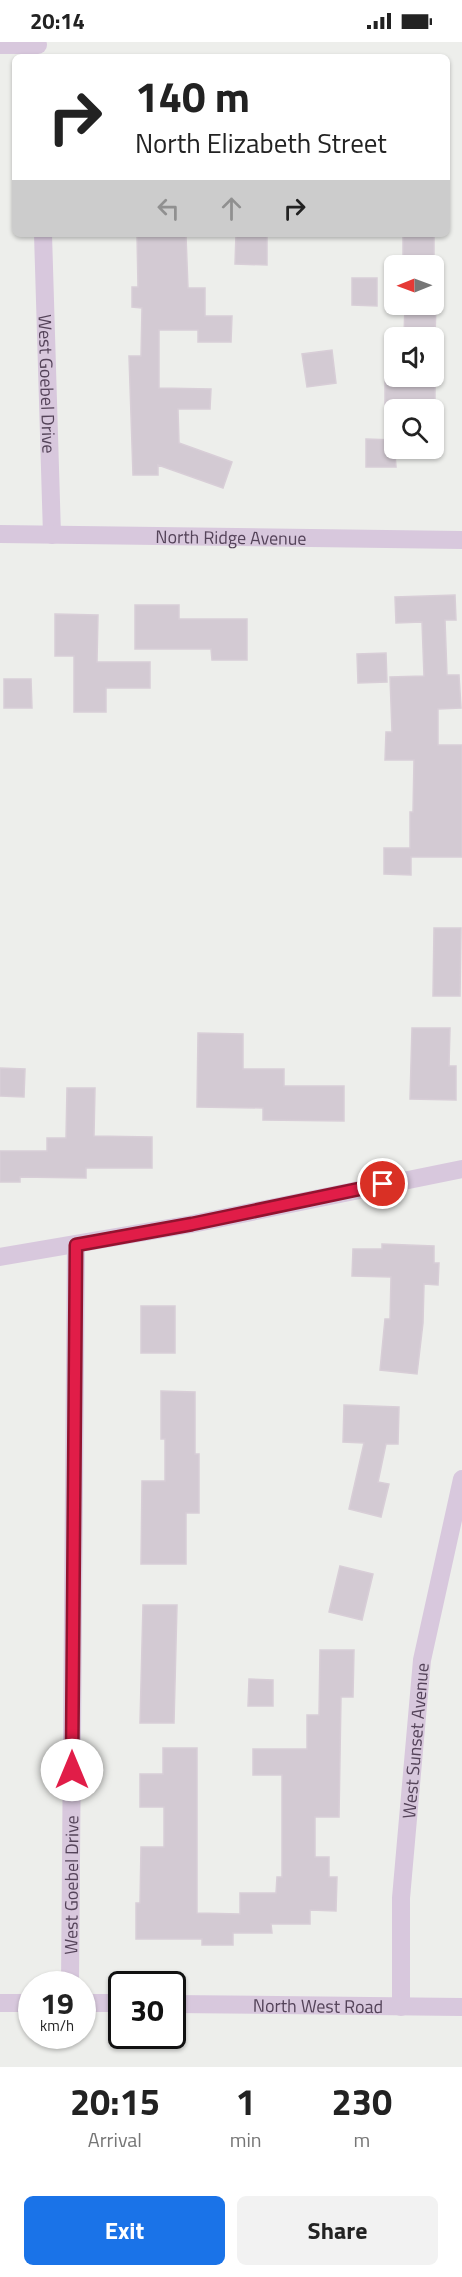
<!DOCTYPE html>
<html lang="en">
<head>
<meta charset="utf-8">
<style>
  body { margin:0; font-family:"Titillium Web",sans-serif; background:#f2f2f2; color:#222; height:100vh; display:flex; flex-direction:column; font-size:22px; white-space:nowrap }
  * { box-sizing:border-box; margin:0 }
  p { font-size:20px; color:#767676 }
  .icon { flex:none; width:33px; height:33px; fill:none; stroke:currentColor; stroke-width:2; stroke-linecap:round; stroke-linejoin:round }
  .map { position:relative; height:2025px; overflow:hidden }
  .details { display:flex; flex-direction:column; background:#fff; flex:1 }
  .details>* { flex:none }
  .hud { position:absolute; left:12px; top:12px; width:438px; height:183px; border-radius:9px; box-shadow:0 2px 4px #0004; background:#fff; color:#222; overflow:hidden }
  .needle { width:39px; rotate:269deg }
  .controls { position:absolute; left:384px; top:213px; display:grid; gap:12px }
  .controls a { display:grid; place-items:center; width:60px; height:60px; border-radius:9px; background:#fff; box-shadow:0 2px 4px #0004; font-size:30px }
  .speed { position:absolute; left:18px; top:1929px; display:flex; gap:12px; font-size:30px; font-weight:700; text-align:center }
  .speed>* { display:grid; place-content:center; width:78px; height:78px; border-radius:50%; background:#fff; box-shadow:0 2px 4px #0004; line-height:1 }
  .speed small { font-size:15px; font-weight:400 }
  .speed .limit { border:3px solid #111; border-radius:9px; background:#fff; color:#111 }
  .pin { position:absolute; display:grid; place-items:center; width:51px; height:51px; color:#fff; margin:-26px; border:3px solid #fff; border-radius:50%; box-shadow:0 2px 6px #0007 }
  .me { position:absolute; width:66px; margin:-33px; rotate:0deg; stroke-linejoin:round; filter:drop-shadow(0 0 4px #0008) }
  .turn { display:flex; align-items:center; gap:21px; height:126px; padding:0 24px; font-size:27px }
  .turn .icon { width:78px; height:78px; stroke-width:2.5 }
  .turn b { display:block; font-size:42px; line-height:51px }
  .lanes { display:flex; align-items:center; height:57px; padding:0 24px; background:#0003; justify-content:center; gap:30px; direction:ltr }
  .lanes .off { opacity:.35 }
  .eta { display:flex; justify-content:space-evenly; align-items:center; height:102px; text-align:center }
  .eta b { font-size:36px; font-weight:700; line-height:42px }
  .button { display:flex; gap:12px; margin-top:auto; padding:12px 24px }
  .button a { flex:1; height:69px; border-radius:9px; background:#1a73e8; color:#fff; font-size:24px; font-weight:700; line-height:69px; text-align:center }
  .button a+a { background:#f2f2f2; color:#222 }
  .status { display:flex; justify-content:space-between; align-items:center; height:42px; padding:0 30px; background:#fff; direction:ltr }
  .status svg { height:16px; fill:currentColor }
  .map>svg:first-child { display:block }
</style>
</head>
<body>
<div class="status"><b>20:14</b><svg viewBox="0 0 49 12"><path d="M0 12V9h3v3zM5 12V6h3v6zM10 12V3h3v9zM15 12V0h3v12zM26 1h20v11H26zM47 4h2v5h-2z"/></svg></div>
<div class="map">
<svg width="462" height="2025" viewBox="0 0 462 2025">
  <rect width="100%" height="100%" fill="#edeeeb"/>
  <path fill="#d3cad3" stroke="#d8ced7" stroke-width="1.5" d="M137,192L186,194L188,246H205V274H232L231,300H198V288H159V346L211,347L210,367H178L179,401L232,420L223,446L158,423V433H133L129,314H141L142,266L132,265V245H138Z
    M236,192L267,193V223L235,222Z
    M403,192H434V223H403Z
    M352,236H377V264L352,263Z
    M405,262H436L435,295L404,294Z
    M332,308L336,341L307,345L302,312Z
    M385,334H435V364L385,363Z
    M366,397L394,398L396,425H366Z
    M455,553L456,578H445L447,633H459L461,666L438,667V703H462V815H411V833L384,832V806H410V770H413L414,718H385L386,690H392L390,635L424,634L422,580L396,581L395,555Z
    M135,563H179V577H247V618H212L211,607H135Z
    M55,572L98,573L97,620H150V646H106V670H74V614H55Z
    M386,611L387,640L358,641L357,612Z
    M4,637H31L32,666H4Z
    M434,886H461L460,954H433Z
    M412,986H450L449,1024H456V1058L410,1057Z
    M198,991L243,992V1027H284V1044H344V1079L263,1078V1066L197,1065Z
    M0,1026L25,1027L24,1055L0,1054Z
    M67,1046H95L94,1094L152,1095V1126H86V1136L20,1135V1140H0V1109H47V1096H66Z
    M382,1202L434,1204V1221H439L438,1243L424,1242L423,1281L417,1332L380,1328L385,1277H390L391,1235L352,1234L353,1207H382Z
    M141,1264H175V1311H141Z
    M161,1349L195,1350V1412H199V1471H186V1522H141L142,1439H165V1397H161Z
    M344,1363L399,1365L398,1402H386L378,1440L389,1442L381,1475L349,1467L364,1401L343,1400Z
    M340,1524L373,1532L362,1578L329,1570Z
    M143,1563H177L174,1681H140Z
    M320,1608H354L353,1655H341L339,1775H315V1815H329V1835H337L336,1869L310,1868V1882H271L272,1891H233V1903H202V1897H136V1861H140L141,1805H164V1765H140V1732H163V1706H197V1871L240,1872V1851H276L277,1835H282V1733H253V1707H307V1673H319Z
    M249,1637L273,1638V1664H248Z"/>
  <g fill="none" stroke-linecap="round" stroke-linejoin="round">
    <g stroke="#d8c8dd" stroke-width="18">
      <path d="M0,3H38"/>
      <path id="s1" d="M43,192L52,493"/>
      <path id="s2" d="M0,492L462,498"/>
      <path d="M0,1215L192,1182L462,1127"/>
      <path id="s3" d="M70,1942L76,1203"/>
      <path d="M0,1961H32"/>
      <path d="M82,1961H122"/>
      <path id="s4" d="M172,1962L462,1965"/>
      <path id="s5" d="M401,1965V1856L422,1618L462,1437"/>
    </g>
  </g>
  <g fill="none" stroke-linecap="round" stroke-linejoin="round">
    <g stroke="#92132f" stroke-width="15">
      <path id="route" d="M72,1728L76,1203L192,1182L383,1142"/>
    </g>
    <use href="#route" stroke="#e11d48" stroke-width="10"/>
  </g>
  <g text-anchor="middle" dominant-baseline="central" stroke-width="4.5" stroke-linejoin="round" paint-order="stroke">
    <g font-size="18" fill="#544359" stroke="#fff">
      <text stroke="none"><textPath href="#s1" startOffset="150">West Goebel Drive</textPath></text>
      <text stroke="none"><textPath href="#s2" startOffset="231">North Ridge Avenue</textPath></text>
      <text stroke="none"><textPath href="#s5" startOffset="267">West Sunset Avenue</textPath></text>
      <text stroke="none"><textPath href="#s3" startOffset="99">West Goebel Drive</textPath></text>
      <text stroke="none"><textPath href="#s4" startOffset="146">North West Road</textPath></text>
    </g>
  </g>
</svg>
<div class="controls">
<a><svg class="needle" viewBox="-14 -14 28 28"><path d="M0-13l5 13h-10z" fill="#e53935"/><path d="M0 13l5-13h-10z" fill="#767676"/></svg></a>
<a><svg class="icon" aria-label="sound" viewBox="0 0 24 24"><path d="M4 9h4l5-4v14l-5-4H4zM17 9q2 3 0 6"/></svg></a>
<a><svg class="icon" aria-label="search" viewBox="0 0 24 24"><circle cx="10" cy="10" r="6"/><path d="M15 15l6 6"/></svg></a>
</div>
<div class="speed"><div>19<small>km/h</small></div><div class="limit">30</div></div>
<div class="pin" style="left:383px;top:1142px;background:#d93025"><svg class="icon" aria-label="arrive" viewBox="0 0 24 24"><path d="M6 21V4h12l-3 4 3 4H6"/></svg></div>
<svg class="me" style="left:72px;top:1728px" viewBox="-20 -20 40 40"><circle r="19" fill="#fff"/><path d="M0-13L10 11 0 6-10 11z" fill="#e11d48"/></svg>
<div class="hud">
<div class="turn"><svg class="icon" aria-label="right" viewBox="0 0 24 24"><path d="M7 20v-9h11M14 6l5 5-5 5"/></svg><div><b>140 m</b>North Elizabeth Street</div></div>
<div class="lanes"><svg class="icon off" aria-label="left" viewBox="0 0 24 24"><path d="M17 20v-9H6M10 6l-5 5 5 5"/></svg><svg class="icon off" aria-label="ahead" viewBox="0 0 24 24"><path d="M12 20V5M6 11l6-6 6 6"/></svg><svg class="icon" aria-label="right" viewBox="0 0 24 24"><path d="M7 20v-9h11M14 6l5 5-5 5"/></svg></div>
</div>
</div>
<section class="details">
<div class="eta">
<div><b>20:15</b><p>Arrival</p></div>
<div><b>1</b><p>min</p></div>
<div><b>230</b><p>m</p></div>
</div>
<div class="button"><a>Exit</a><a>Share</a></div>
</section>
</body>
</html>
